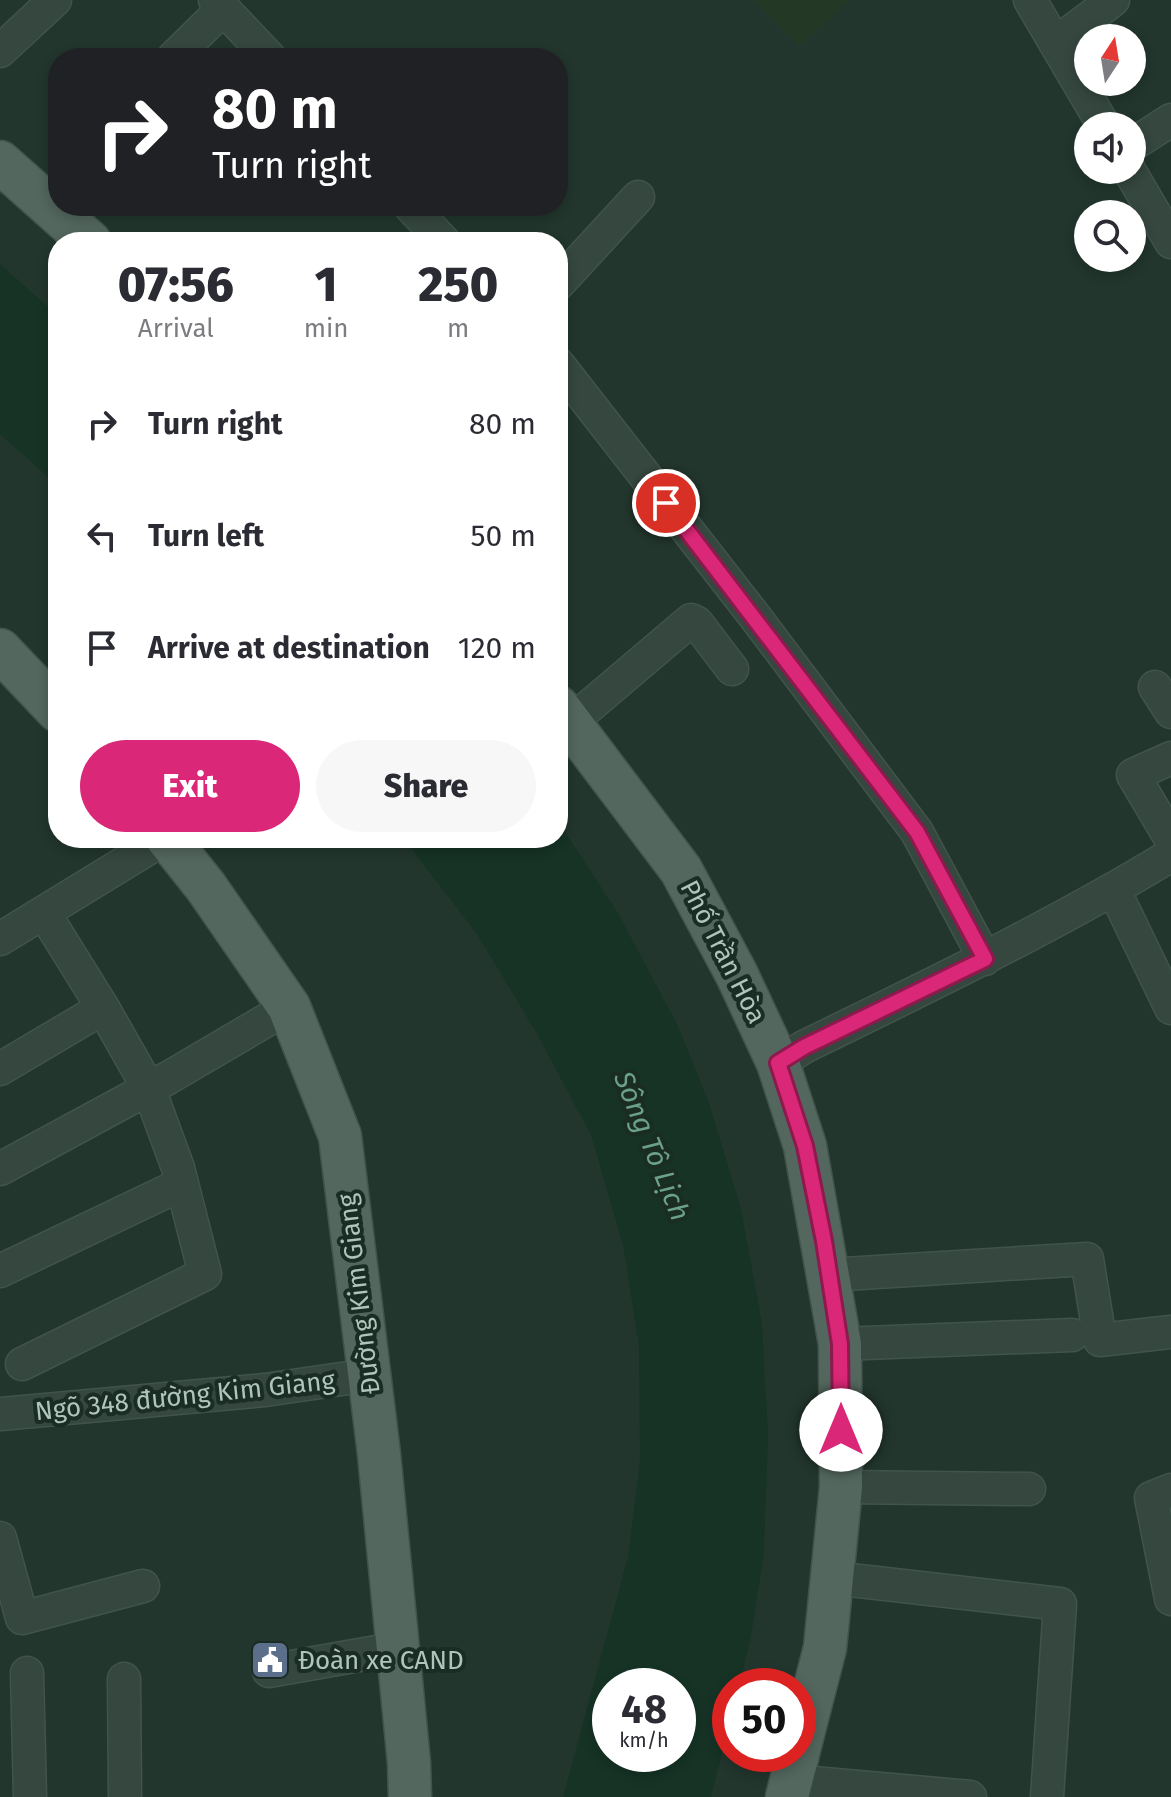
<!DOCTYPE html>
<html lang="en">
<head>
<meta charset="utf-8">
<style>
  body { margin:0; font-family:"Fira Sans",sans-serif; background:#f7f7f7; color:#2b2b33; height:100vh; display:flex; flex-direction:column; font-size:30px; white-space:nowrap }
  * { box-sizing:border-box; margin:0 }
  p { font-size:26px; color:#7c7c81 }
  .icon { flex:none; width:44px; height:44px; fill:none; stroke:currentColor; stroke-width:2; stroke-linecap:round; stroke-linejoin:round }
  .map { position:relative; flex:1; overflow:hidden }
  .drawer { position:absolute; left:48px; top:232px; width:520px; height:616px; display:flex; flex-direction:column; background:#fff; border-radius:32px; box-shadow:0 4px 12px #0003 }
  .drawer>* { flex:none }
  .hud { position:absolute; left:48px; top:48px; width:520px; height:168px; border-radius:32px; box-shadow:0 4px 12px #0003; background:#202124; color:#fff; overflow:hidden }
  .needle { width:52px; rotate:12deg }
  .controls { position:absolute; left:1074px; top:24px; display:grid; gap:16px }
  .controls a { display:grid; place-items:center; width:72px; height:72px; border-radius:50%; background:#fff; box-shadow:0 4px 12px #0003; font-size:40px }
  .speed { position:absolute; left:592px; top:1668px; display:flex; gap:16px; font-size:40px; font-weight:700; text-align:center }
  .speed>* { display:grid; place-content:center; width:104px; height:104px; border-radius:50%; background:#fff; box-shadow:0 4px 12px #0003; line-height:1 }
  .speed small { font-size:20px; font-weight:400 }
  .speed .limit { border:12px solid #d22; background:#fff; color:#111 }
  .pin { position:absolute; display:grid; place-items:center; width:68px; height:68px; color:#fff; margin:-34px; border:4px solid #fff; border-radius:50%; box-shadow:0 2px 8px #0007 }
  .me { position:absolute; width:88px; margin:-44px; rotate:0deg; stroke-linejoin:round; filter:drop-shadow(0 0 6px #0008) }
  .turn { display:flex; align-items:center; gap:28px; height:168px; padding:0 32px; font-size:36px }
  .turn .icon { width:104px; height:104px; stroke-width:2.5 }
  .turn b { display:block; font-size:56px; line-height:68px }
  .eta { display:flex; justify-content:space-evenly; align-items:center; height:136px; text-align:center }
  .eta b { font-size:48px; font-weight:800; line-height:56px }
  .button { display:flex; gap:16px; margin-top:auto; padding:16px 32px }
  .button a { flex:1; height:92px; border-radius:48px; background:#db2777; color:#fff; font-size:32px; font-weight:800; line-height:92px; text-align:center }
  .button a+a { background:#f7f7f7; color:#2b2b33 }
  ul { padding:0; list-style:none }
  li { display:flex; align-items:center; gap:24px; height:112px; padding:0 32px }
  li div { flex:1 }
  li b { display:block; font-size:30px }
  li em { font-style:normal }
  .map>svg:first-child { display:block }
</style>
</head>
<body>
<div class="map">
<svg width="1171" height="1797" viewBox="0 0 1171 1797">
  <rect width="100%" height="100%" fill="#22362d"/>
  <path fill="#233825" d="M753,0H850L799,47Z"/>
  <path fill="#163326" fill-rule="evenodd" d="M0,264L58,316V486L0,434Z
    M558,821L618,913L678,1026L709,1103L741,1209L762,1324L768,1434L764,1553L750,1642L739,1686H730V1721L711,1797H563L628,1557L640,1460L639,1346L623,1245L591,1135L536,1032L477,934L403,838H558ZM610,1686H678V1754H610Z"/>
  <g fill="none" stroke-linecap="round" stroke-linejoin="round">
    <g stroke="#41544b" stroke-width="35">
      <path id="minor" d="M215,0L270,58
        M1030,0L1104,126
        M1056,43L1113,0
        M0,51L55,0
        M173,58L223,9
        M1132,145L1171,120
        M1129,170L1171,242
        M410,206L444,242
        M558,284L638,197
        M558,364L756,618L917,832L985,959
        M1155,687L1171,712
        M572,721L691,620L697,623L732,669
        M1171,758L1133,775L1171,839
        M1114,890L1171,1008
        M44,913L103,1008
        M0,939L165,838
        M778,1063L804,1047C928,986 1053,927 1171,855
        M0,1069L103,1008L149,1089L178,1168L205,1274L22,1364
        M0,1169L168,1078L289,1007
        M0,1271L182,1184
        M829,1275L1087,1259L1100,1340L1171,1332
        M840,1344L1072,1335
        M0,1414L265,1390L369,1375
        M841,1487L1029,1489
        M1171,1490L1151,1498L1171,1599
        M0,1538L22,1618L143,1586
        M833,1578L1060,1604L1047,1797
        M269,1671L399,1648
        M27,1673L30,1797
        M124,1679L125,1797
        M791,1781L970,1797"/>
    </g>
    <g stroke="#41544b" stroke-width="45">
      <path id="major" d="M0,162L90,242
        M0,650L58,711
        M558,707L681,870L737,975L778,1063L805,1146L840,1344L841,1487L825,1648L798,1753
        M167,838L206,887L289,1007L340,1136L379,1454L409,1763L410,1797
        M787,1797L798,1754"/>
    </g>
    <use href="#minor" stroke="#35473f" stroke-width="32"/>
    <use href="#major" stroke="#53675e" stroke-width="42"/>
  </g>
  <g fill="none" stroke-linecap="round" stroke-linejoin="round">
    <g stroke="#8e194d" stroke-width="20">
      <path id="route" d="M666,503L917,832L985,959L804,1047L778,1063L805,1146L824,1241L840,1344L841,1430"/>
    </g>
    <use href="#route" stroke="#db2777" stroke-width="14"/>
  </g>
  <defs>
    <g id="civic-square" transform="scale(2)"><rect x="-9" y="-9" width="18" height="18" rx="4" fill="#5c6f8a" stroke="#1a2c24"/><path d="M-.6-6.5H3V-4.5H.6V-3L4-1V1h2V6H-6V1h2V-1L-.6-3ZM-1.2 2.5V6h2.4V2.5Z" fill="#fff"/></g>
  </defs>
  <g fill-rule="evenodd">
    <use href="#civic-square" x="270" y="1660"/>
  </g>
  <g text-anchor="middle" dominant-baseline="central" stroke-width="8" stroke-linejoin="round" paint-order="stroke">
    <g font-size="26" fill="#afc4bb" stroke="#1a2c24">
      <text transform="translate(723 952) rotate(63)">Phố Trần Hòa</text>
      <text transform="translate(359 1294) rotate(-97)">Đường Kim Giang</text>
      <text transform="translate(185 1396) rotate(-6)">Ngõ 348 đường Kim Giang</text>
    </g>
    <g font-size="26" fill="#afc4bb" stroke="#1a2c24" text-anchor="start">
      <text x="298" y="1660">Đoàn xe CAND</text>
    </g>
    <g font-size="28" font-style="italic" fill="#6aa188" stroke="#1a2c24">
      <text transform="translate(652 1146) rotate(68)">Sông Tô Lịch</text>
    </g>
  </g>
</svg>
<div class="controls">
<a><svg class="needle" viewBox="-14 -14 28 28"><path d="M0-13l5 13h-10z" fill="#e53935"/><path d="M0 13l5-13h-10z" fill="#7c7c81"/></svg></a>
<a><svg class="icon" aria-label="sound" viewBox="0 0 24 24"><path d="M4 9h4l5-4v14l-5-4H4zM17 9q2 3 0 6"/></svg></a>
<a><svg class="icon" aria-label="search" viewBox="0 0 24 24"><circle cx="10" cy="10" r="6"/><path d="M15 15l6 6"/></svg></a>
</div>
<div class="speed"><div>48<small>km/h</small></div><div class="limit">50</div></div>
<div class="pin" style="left:666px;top:503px;background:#d93025"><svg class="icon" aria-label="arrive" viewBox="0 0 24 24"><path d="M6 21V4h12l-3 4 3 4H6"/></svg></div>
<svg class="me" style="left:841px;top:1430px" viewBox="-20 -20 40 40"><circle r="19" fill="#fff"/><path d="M0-13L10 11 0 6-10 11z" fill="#db2777"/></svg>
<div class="hud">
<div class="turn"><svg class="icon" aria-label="right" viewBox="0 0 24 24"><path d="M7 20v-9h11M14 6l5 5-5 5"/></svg><div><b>80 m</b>Turn right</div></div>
</div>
<section class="drawer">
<div class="eta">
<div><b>07:56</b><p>Arrival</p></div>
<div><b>1</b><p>min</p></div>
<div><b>250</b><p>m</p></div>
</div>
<ul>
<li><svg class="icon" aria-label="right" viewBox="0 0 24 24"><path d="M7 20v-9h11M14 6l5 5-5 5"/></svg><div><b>Turn right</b></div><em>80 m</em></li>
<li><svg class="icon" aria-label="left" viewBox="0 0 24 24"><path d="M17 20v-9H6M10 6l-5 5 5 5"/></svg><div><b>Turn left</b></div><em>50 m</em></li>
<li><svg class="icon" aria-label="arrive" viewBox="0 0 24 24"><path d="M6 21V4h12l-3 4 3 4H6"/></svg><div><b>Arrive at destination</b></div><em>120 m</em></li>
</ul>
<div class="button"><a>Exit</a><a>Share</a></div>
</section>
</div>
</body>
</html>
